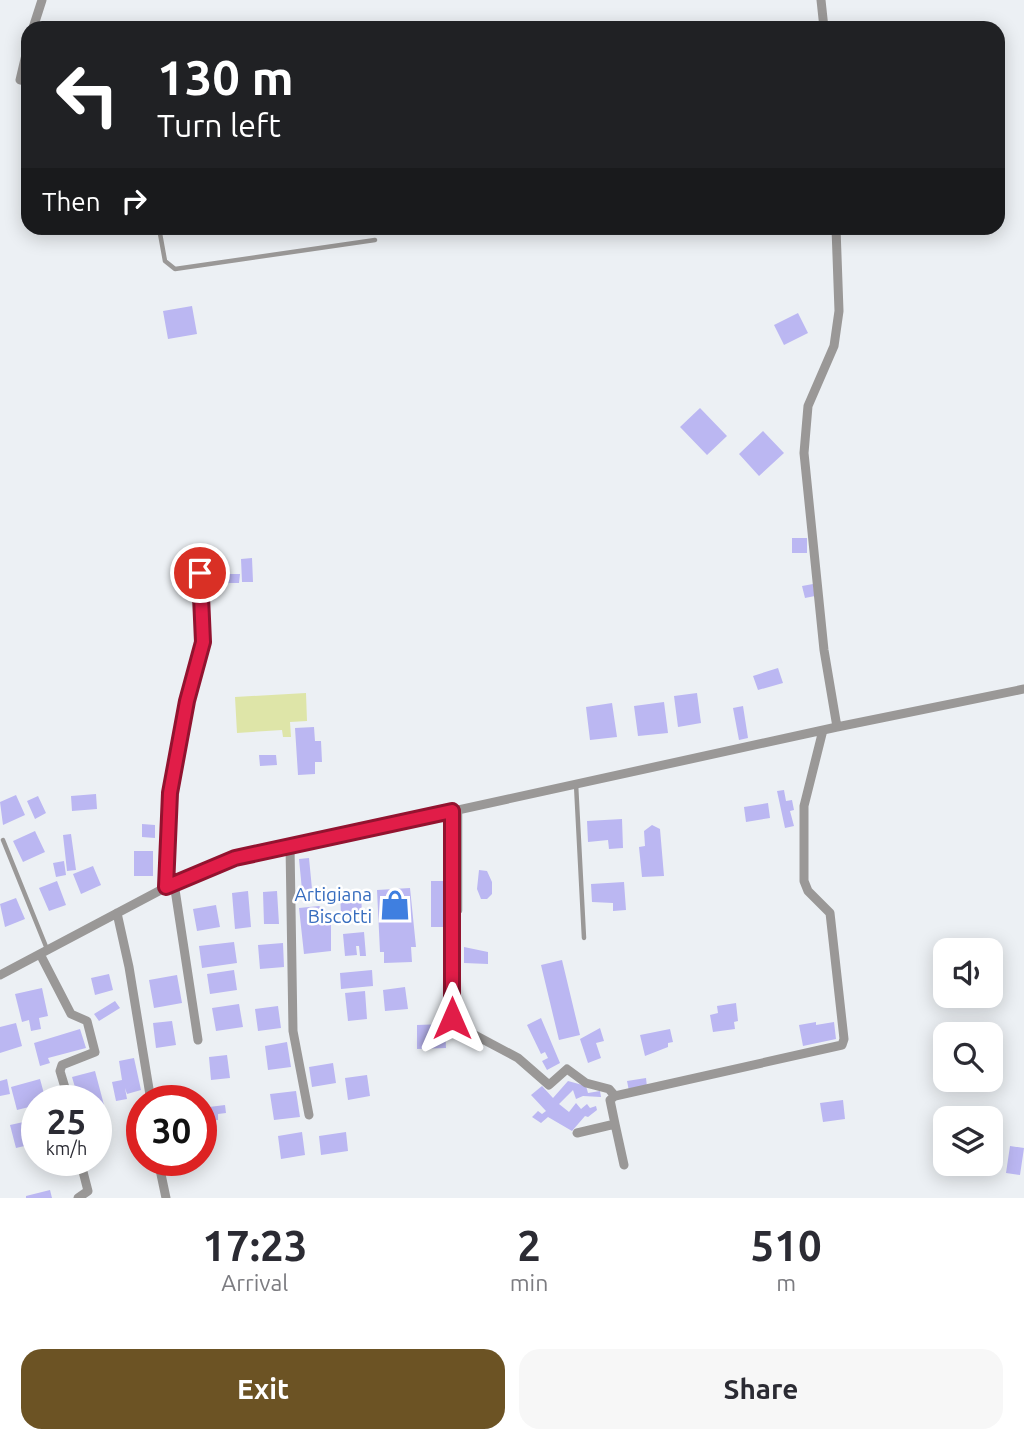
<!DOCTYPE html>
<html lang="en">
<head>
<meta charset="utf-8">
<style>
  body { margin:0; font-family:Ubuntu,sans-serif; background:#f7f7f7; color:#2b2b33; height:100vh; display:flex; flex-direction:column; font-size:26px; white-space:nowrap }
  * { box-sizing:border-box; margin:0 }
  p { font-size:23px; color:#7c7c81 }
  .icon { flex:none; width:38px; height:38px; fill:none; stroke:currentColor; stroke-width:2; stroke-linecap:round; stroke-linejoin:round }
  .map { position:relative; height:1198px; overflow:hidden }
  .panel { display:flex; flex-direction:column; background:#fff; flex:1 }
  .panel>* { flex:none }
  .top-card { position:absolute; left:21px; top:21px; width:984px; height:214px; border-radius:21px; box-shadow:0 4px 18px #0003; background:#202124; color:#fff; overflow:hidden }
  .buttons { position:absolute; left:933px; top:938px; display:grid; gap:14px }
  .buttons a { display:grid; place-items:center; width:70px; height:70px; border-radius:14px; background:#fff; box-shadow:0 4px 18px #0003; font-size:35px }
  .speed { position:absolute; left:21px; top:1085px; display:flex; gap:14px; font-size:35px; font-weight:700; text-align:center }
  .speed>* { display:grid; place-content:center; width:91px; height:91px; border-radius:50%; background:#fff; box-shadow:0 4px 18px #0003; line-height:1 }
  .speed small { font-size:18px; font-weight:400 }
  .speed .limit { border:10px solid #d22; background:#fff; color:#111 }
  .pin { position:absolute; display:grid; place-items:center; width:60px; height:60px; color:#fff; margin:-30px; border:4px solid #fff; border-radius:50%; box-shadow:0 2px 7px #0007 }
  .me { position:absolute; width:77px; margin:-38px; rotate:0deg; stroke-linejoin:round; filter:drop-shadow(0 0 5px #0008) }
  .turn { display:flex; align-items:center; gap:24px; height:147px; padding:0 21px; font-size:32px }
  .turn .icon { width:91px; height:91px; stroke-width:2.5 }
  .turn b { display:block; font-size:49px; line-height:60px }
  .then { display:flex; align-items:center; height:66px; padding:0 21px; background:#0003; gap:14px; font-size:26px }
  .eta { display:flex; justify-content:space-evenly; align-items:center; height:119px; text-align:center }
  .eta b { font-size:42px; font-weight:700; line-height:49px }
  .button { display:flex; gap:14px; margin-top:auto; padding:14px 21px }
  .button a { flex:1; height:80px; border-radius:21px; background:#6c5324; color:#fff; font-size:28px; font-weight:700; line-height:80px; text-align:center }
  .button a+a { background:#f7f7f7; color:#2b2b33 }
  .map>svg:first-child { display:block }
</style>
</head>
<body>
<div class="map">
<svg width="1024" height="1198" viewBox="0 0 1024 1198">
  <rect width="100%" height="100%" fill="#ecf0f4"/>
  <path fill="#dee5a8" d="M306,693L307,721L290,722L291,737H283L282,730L237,733L235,697Z"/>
  <path fill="#bbb7f2" d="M192,306L197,334L168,339L163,311Z
    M798,313L808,333L784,345L774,325Z
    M700,408L727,436L707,455L680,427Z
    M763,431L784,453L759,476L739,454Z
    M792,538H807V553H792Z
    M205,550H218V564L205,565Z
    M252,558L253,582H242L241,559Z
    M222,574H240L239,583H222Z
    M813,584L815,596L805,598L802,586Z
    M778,668L783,683L758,690L753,676Z
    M697,693L701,723L678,727L674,696Z
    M664,702L668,733L638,736L634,706Z
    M612,703L617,737L590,740L586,707Z
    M743,706L748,738L739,740L733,708Z
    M314,727L315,741H321L322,762H315V774L298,775L295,728Z
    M259,755H276L277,765L260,766Z
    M784,790L786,801L792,800L794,810L790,811L794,826L785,828L777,791Z
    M96,794L97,809L72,811L71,796Z
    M16,795L25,815L3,825L0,802Z
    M38,796L46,813L35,819L27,801Z
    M768,803L770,818L746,822L744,807Z
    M622,819L623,848L609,849L608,840L588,842L587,821Z
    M142,824L155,825V838L142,837Z
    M652,825L660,829L664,876L642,877L639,847L645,846L644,831Z
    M35,831L45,852L23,862L13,841Z
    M71,834L76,870L67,871L63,835Z
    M134,851H153V876H134Z
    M309,858L312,889L302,890L299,859Z
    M64,861L66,875L56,877L53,863Z
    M93,866L101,885L81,894L73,874Z
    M479,870L487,871L492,882V894L487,899H481L477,889Z
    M57,881L66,905L49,911L39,888Z
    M431,881H446L445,927H431Z
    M624,882L626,910L613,911V903L592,902L591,884Z
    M410,888L416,947H411L412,962L384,963V952H380L377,890Z
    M248,891L251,927L235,929L232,893Z
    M277,891L279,924H264L263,892Z
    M361,891L362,915L341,916L340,892Z
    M16,898L25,919L5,927L0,904Z
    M216,905L220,927L197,931L193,909Z
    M319,906L331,915V951L304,954L299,908Z
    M364,932L366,956H360L359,946H356L357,955L345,956L343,934Z
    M234,942L237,963L202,968L199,946Z
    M283,943L284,967L260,969L258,945Z
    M464,947L488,952V964L464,963Z
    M562,960L580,1035L559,1040L541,965Z
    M234,970L237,990L210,994L207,974Z
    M372,970L373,986L341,989L340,973Z
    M109,974L113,990L95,995L91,978Z
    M177,975L182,1003L154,1008L149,980Z
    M405,987L408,1009L385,1011L383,990Z
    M42,988L48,1016L39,1018L41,1029L31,1031L29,1020L22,1022L15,994Z
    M365,991L367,1019L348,1021L345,993Z
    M115,1001L120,1008L99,1021L94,1014Z
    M736,1003L738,1021L734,1022L735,1029L713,1032L710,1015L718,1013L717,1006Z
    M239,1004L243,1027L216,1031L212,1008Z
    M278,1006L281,1028L258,1031L255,1009Z
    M541,1018L560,1063L547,1070L542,1061L548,1058L545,1052L541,1054L527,1025Z
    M172,1021L176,1045L156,1048L153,1023Z
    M816,1022V1025L834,1022L836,1039L803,1046L799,1025Z
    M16,1023L22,1046L0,1053V1027Z
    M445,1024L446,1048L417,1049V1025Z
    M600,1028L604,1041L596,1043L601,1058L588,1063L580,1039Z
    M80,1029L86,1048L48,1058L50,1063L40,1066L34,1043Z
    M670,1029L673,1042L668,1043V1047L645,1056L640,1035Z
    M287,1042L291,1067L268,1070L265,1046Z
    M227,1055L230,1078L211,1080L209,1057Z
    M134,1058L141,1090L127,1094L125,1088L127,1099L116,1101L112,1082L122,1080L119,1061Z
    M333,1063L336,1083L312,1087L309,1067Z
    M95,1071L104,1105L96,1107V1101H79L72,1077Z
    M367,1075L370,1096L348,1100L345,1078Z
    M646,1078L647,1087L629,1091L627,1081Z
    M7,1079L10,1094L0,1096V1081Z
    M40,1079L46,1101H37V1105L17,1110L11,1087Z
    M568,1081L586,1086L588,1093L600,1091L601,1097L583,1096L576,1099L573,1090L559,1104L569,1112L576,1103L581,1109L587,1104L590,1108L596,1106L597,1110L588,1117L585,1116L572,1131L548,1117L541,1123L532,1117L538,1111L542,1114L546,1111L531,1095L542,1086L553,1098Z
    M296,1091L300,1117L274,1120L270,1094Z
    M843,1100L845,1119L823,1122L820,1103Z
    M225,1105L226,1113L218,1114V1120L201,1122V1108Z
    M37,1119V1143L16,1148L10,1125Z
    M142,1119V1133L133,1134L131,1121Z
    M302,1132L305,1155L281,1159L278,1136Z
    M346,1132L348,1151L321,1155L319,1136Z
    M1010,1146L1024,1148L1020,1175L1006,1173Z
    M50,1190L52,1198H26V1196Z"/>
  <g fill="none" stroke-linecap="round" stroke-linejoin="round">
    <path stroke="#9a9897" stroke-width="4.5" d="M159,228L165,261L175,269L375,240
      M576,784L584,938
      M3,840L47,949
      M166,886L170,793L187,701L203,642L200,573
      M460,911V810"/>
    <path stroke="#9a9897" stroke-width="9" d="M821,0L824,28
      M33,28L42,0
      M28,46L20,80L28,82
      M836,228L839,311L834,346L808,406L804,453L824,650L837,727
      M452,811V1018L456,1025L518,1058L549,1085L567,1069L586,1083L609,1089L615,1096
      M290,845L293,1031L309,1115
      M174,883L198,1040
      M117,913L129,967L151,1101
      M40,954L71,1014L87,1021L95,1052L62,1065L60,1071L69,1101
      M0,975L174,883L220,862L837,727L1024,689
      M615,1124L624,1165
      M577,1133L615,1124L610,1100L615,1096L842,1045L844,1039L830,913L808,891L804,881V806L823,730
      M158,1160L166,1198
      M78,1198L88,1191L80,1160"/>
  </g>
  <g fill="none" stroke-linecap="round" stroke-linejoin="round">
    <g stroke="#92132f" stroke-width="18">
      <path id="route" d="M200,573L203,642L187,701L170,793L166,887L235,858L452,811V1018"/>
    </g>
    <use href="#route" stroke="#e11d48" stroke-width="12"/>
  </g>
  <defs>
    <g id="shop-bare" transform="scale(2.415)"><path d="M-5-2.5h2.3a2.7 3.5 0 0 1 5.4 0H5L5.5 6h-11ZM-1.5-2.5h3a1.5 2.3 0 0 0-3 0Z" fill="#3f7fe0" stroke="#fff" stroke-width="2.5" paint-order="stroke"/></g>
  </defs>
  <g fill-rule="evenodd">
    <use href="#shop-bare" x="395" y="905"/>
  </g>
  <g text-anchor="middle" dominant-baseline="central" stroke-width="5" stroke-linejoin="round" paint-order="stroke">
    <g font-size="19" fill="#366cbe" stroke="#fff" text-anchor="end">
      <text x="372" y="894">Artigiana<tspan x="372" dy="22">Biscotti</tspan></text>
    </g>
  </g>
</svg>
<div class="buttons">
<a><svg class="icon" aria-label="sound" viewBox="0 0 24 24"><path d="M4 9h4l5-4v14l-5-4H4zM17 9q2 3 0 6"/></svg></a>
<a><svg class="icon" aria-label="search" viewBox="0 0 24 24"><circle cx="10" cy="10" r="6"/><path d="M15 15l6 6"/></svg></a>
<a><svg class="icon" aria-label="layers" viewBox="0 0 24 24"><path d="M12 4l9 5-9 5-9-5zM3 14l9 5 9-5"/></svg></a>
</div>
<div class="speed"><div>25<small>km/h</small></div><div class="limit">30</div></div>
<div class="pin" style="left:200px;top:573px;background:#d93025"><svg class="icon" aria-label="arrive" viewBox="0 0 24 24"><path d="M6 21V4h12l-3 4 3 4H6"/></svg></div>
<svg class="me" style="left:452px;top:1018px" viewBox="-20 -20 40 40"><path d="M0-17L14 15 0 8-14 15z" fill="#e11d48" stroke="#fff" stroke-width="4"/></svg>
<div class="top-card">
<div class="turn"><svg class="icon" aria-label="left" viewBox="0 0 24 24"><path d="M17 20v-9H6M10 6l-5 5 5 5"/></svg><div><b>130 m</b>Turn left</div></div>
<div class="then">Then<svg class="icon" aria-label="right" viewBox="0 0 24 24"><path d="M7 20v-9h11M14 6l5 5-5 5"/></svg></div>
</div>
</div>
<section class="panel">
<div class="eta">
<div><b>17:23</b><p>Arrival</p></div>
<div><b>2</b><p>min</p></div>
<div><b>510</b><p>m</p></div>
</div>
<div class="button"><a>Exit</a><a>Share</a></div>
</section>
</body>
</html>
